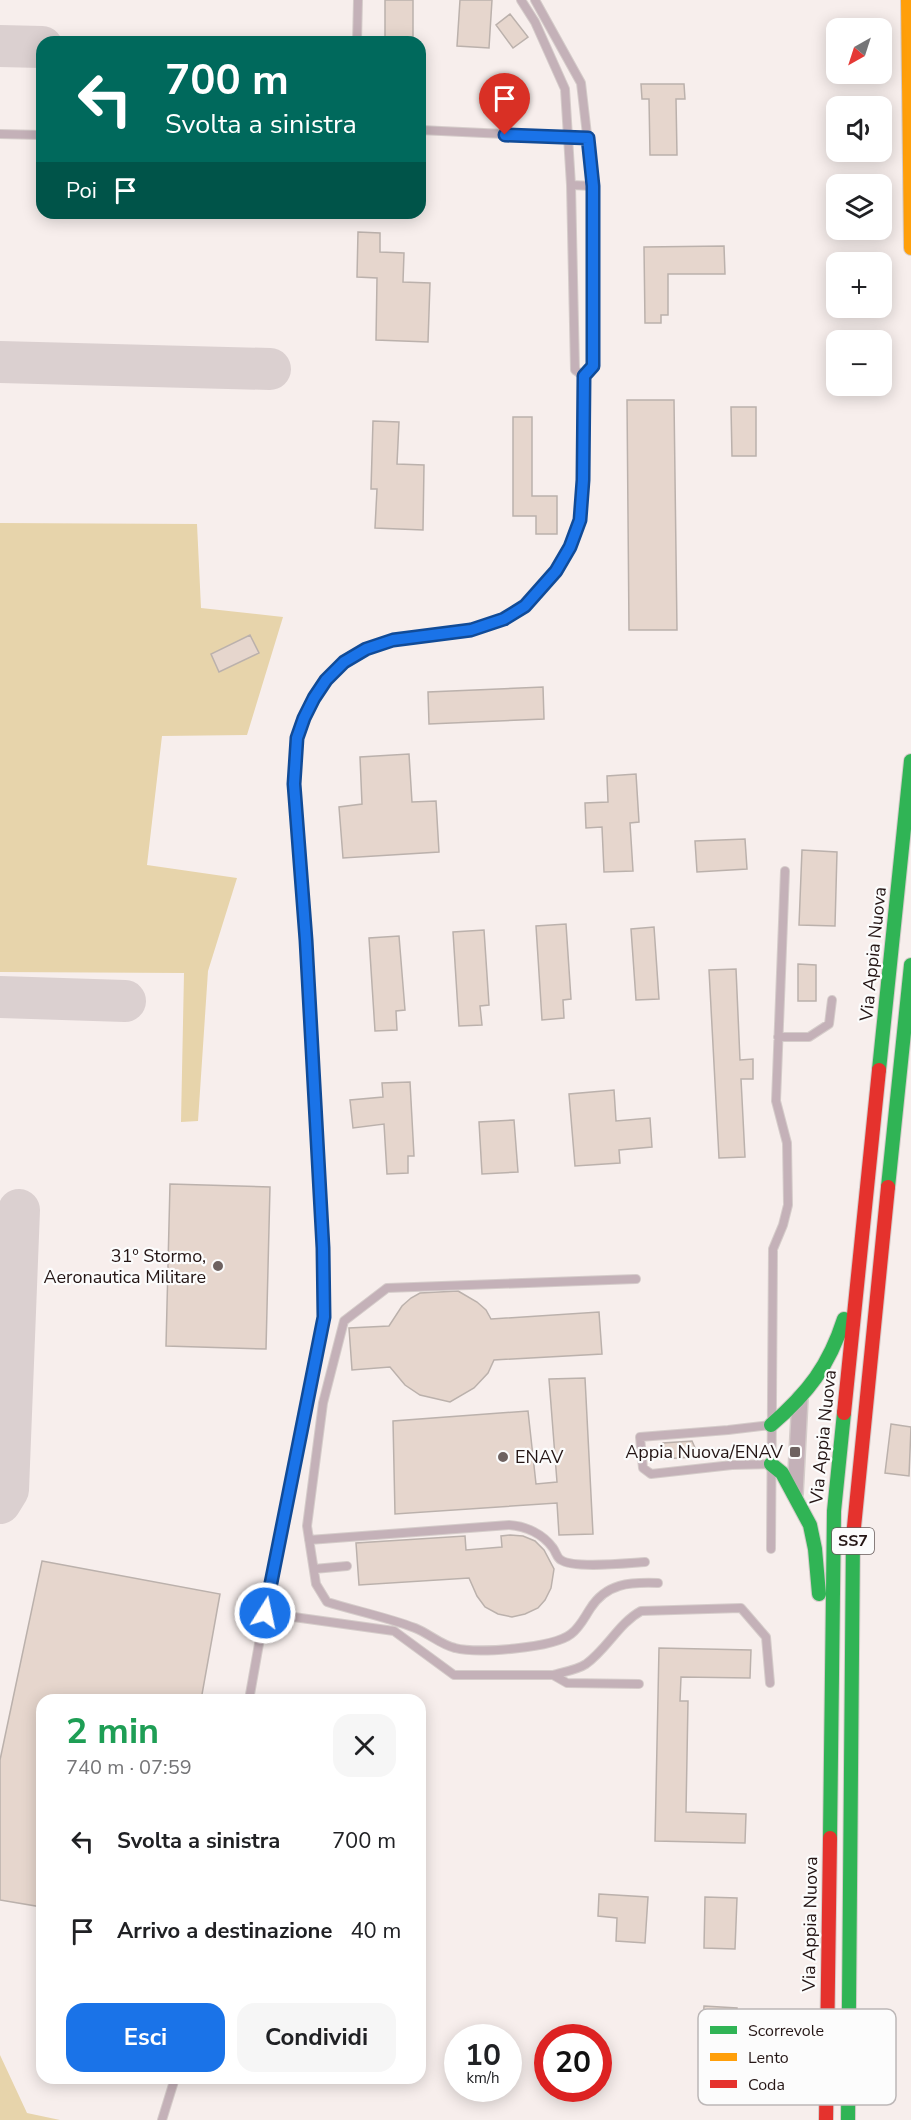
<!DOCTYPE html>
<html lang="it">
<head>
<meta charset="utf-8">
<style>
  body { margin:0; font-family:"Nunito Sans",sans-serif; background:#f6f6f6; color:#202124; height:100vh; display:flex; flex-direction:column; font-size:22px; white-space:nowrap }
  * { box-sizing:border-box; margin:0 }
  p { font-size:20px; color:#757577 }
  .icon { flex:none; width:33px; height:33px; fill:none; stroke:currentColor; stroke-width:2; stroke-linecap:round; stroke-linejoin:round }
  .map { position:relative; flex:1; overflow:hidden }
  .details { position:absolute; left:36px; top:1694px; width:390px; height:390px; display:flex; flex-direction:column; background:#fff; border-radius:18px; box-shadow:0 3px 15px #0003 }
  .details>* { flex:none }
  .banner { position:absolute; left:36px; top:36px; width:390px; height:183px; border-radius:18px; box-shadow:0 3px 15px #0003; background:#00695c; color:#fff; overflow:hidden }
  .needle { width:39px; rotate:219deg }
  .buttons { position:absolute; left:826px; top:18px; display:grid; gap:12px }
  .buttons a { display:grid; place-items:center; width:66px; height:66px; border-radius:12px; background:#fff; box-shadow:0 3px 15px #0003; font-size:30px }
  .speed { position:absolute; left:444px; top:2024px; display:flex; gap:12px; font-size:30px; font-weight:700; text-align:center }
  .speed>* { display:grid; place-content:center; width:78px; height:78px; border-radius:50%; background:#fff; box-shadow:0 3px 15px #0003; line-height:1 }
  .speed small { font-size:15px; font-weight:400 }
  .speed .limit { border:9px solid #d22; background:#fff; color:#111 }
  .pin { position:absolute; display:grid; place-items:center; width:51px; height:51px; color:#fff; margin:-62px -26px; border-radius:50% 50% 50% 0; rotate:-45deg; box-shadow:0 0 6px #0007 }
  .pin .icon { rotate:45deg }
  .me { position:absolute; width:66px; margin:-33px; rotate:10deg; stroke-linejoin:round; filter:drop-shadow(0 0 4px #0008) }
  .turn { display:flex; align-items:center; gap:21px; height:126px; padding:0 30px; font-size:27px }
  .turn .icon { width:78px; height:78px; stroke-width:2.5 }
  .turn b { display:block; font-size:42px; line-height:51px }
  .then { display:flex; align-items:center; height:57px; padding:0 30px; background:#0003; gap:12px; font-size:22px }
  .round { display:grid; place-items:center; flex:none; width:63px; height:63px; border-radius:18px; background:#f6f6f6 }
  .headline { display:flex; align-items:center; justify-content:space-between; height:102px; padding:0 30px }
  h1 { font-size:36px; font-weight:700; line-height:45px; color:#1e9e55 }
  .cta { display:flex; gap:12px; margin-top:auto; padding:12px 30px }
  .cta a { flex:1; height:69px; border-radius:18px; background:#1a73e8; color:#fff; font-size:24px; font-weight:700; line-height:69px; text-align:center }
  .cta a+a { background:#f6f6f6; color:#202124 }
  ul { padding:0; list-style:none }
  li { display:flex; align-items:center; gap:18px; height:90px; padding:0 30px }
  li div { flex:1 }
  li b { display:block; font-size:22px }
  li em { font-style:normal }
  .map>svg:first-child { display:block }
</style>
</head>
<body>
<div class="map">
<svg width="911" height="2120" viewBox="0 0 911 2120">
  <rect width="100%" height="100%" fill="#f7eeec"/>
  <path fill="#e7d4ab" d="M0,523L197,524L201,608L283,617L247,735L162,736L147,865L237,878L208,971L198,1121L181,1122L184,973L0,972Z
    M0,2055L27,2113L60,2120H0Z"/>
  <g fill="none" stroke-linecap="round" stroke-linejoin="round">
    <path stroke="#dbd0d0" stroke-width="42" d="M0,46L42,47
      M0,362L270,369
      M0,997L125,1001
      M0,1503L8,1490L19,1210"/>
  </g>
  <path fill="#e6d6cd" stroke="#bbb1ac" stroke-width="1.5" d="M385,0H413V42H385Z
    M460,0H492L489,48L457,46Z
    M510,14L528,37L513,48L496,25Z
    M641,84H684L685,99H676L677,155H650L649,99H642Z
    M358,232L380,233V252L404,253L403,282L430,283L428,342L376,340L377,278L357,277Z
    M724,246L725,274H668V315H661V323H645L644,247Z
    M627,400H674L677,630H629Z
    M731,407H756V456H732Z
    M513,417H532V496H557V534H536V516H513Z
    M373,421L399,422L397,464L424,465L423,530L375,528L377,489H371Z
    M250,635L259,653L219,672L211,654Z
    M543,687L544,719L429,724L428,692Z
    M409,754L412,802L436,801L439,852L343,858L339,807L362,804L360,757Z
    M636,774L639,822L630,823L633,871L604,872L602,827L586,828L585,803L608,802L607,776Z
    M745,839L747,869L697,872L695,841Z
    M802,850L837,852L835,926L799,925Z
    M566,924L571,999L563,1000L564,1018L542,1020L536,926Z
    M654,927L659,999L636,1000L631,929Z
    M484,930L489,1005L480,1006L482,1025L459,1026L453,932Z
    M399,936L405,1010L396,1011L397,1030L375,1031L369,938Z
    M798,964L816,965V1001H798Z
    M736,969L740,1060L753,1059V1079H741L745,1157L719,1158L709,970Z
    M410,1082L414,1156H408V1173L387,1174L384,1124L353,1128L350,1100L383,1097L382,1083Z
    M614,1090L616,1121L650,1118L652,1147L619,1150L620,1163L575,1166L569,1094Z
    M514,1120L518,1172L482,1174L479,1122Z
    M170,1184L270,1187L266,1349L166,1346Z
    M458,1291L477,1302L486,1310L491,1319L599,1312L602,1354L494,1360L488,1373L474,1388L450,1402L420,1395L405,1385L390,1367L352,1370L349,1328L389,1326L402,1306L411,1298L420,1293Z
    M585,1378L593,1534L559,1535L557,1503L395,1514L393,1421L528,1411L536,1484L557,1482L549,1379Z
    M891,1424L911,1427L909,1476L885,1473Z
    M692,1441L696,1450L693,1457L664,1459L663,1443Z
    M510,1535L523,1536L535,1541L544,1550L554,1569L551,1588L545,1600L538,1608L525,1614L512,1617L498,1614L485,1607L477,1596L469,1578L359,1585L356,1543L465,1536L466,1550L502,1547L501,1536Z
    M42,1561L220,1594L201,1700H42V1907L0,1900V1760Z
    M659,1648L751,1650L750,1678L681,1677L680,1701H688L686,1812L746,1814L745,1843L655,1841Z
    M599,1894L648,1897L645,1943L616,1941L617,1918L598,1916Z
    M705,1897L737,1898L735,1949L704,1948Z
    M704,2006L737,2008L734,2060L701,2058Z"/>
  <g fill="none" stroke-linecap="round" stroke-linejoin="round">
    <g stroke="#d5ccca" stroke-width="10">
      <path id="lane" d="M521,0L535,22L565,89L571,185L575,370L584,376
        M357,42L358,0
        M420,130L588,138
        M0,134L42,135
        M571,185L593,186
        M778,1037H809L829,1024L832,1000
        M636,1279L387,1288L344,1321L323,1403L307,1526L316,1584L327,1602C356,1611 386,1617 415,1628C428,1633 441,1645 455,1648C478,1654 553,1648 571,1634C580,1627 584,1618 590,1609C606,1583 630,1582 658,1583
        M770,1425L728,1430L640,1437L643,1468L651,1474L732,1465L770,1464
        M309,1540L509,1525C526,1526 543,1534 553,1548C556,1552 557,1558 561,1560C574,1569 628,1563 645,1562
        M771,1549L773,1249L783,1225L788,1205L787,1143L776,1101L785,871
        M314,1569L347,1566
        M265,1613L394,1631L454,1675H553L567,1683L639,1684
        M553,1675C563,1672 577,1670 586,1664C607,1649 619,1623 641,1611L741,1608L766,1637L770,1683
        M249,1700L270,1582L324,1317L323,1248L306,940L294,784L297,738L304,718L314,698L326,679L344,662L366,649L393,640L471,630L504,619L525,606L556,571L570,547L581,520L583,480L584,376L593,366V186L581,83L535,0
        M162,2120L175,2078"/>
    </g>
    <g stroke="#d5ccca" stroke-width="18">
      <path id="street" d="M795,1494L800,1398"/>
    </g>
    <g stroke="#d5ccca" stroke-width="16">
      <path id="fast" d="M879,1070L911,761
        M888,1187L911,965
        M771,1425C808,1393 829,1366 844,1319
        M771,1464L782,1473L810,1525L815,1549L819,1594
        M830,1838L834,1511L844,1413
        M848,2120L853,1537"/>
    </g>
    <g stroke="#d5ccca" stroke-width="16">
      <path id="slow" d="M908,0L911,248"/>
    </g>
    <g stroke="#d5ccca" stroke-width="16">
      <path id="jam" d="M844,1413L879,1070
        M853,1537L888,1187
        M826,2120L830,1838"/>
    </g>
    <use href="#lane" stroke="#c4b1b8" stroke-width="8"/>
    <use href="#street" stroke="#c4b1b8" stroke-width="15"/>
    <use href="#fast" stroke="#30b455" stroke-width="14"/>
    <use href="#slow" stroke="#ff9f0a" stroke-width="14"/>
    <use href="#jam" stroke="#e5322d" stroke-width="14"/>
  </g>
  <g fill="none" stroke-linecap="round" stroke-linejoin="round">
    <g stroke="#114b97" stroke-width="15">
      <path id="route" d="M265,1613L324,1317L323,1248L306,940L294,784L297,738L304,718L314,698L326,680L344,662L366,649L393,640L471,630L504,619L525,606L556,571L570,547L580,520L583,480L584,376L593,366V186L588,138L505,135"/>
    </g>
    <use href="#route" stroke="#1a73e8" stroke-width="10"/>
  </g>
  <g fill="#6e6260" stroke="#fcfcfc" stroke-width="2">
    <circle cx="218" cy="1266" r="6"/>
    <rect x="789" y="1446" width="12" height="12" rx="3"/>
    <circle cx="503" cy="1457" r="6"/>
  </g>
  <g text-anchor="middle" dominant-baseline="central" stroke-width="4.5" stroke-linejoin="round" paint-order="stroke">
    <rect fill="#fcfcfc" stroke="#665b5a" stroke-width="1.5" x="832" y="1528" width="42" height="26" rx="4.5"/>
    <g font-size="16" font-weight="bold" fill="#251615">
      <text x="853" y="1541">SS7</text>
    </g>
    <g font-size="18" fill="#251615" stroke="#fcfcfc">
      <text transform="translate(873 954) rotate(-84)">Via Appia Nuova</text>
      <text transform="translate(823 1437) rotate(-84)">Via Appia Nuova</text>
      <text transform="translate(810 1924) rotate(-89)">Via Appia Nuova</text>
    </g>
    <g font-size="18" fill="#251615" stroke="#fcfcfc" text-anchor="end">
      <text x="206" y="1256">31º Stormo,<tspan x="206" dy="21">Aeronautica Militare</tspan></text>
      <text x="783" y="1452">Appia Nuova/ENAV</text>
      <text x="515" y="1457" text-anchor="start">ENAV</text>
    </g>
  </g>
  <rect x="698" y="2009" width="198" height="96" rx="9" fill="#fcfcfc" stroke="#bcb7b7" stroke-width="1.5"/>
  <rect x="710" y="2026" width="27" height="8" fill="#30b455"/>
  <rect x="710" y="2053" width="27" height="8" fill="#ff9f0a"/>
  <rect x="710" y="2080" width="27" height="8" fill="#e5322d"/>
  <g font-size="16" fill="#251615">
    <text x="748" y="2036">Scorrevole</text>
    <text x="748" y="2063">Lento</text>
    <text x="748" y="2090">Coda</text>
  </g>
</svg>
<div class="buttons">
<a><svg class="needle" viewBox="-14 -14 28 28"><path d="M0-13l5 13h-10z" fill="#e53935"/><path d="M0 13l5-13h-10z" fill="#757577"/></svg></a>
<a><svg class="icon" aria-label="sound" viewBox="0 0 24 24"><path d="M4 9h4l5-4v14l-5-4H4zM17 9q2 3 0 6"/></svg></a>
<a><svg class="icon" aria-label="layers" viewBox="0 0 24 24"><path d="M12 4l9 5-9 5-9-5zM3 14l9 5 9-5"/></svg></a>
<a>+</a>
<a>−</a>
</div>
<div class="speed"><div>10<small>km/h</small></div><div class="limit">20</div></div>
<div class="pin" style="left:505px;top:135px;background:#d93025"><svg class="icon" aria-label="arrive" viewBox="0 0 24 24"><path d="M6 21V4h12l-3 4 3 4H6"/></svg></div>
<svg class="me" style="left:265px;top:1613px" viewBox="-20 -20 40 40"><circle r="17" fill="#1a73e8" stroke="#fff" stroke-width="3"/><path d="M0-11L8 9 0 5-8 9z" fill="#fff"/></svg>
<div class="banner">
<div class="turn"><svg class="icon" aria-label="left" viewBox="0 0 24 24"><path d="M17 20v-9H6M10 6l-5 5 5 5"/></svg><div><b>700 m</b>Svolta a sinistra</div></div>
<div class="then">Poi<svg class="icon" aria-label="arrive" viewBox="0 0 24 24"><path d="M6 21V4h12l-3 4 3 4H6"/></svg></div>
</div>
<section class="details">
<div class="headline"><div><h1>2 min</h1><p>740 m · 07:59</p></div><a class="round"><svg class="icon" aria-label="close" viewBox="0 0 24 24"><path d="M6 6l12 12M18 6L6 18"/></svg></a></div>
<ul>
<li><svg class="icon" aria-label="left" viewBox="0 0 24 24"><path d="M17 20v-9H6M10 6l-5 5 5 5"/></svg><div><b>Svolta a sinistra</b></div><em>700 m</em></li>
<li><svg class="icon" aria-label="arrive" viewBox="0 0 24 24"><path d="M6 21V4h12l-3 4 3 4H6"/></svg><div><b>Arrivo a destinazione</b></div><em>40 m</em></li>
</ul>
<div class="cta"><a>Esci</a><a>Condividi</a></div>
</section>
</div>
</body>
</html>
